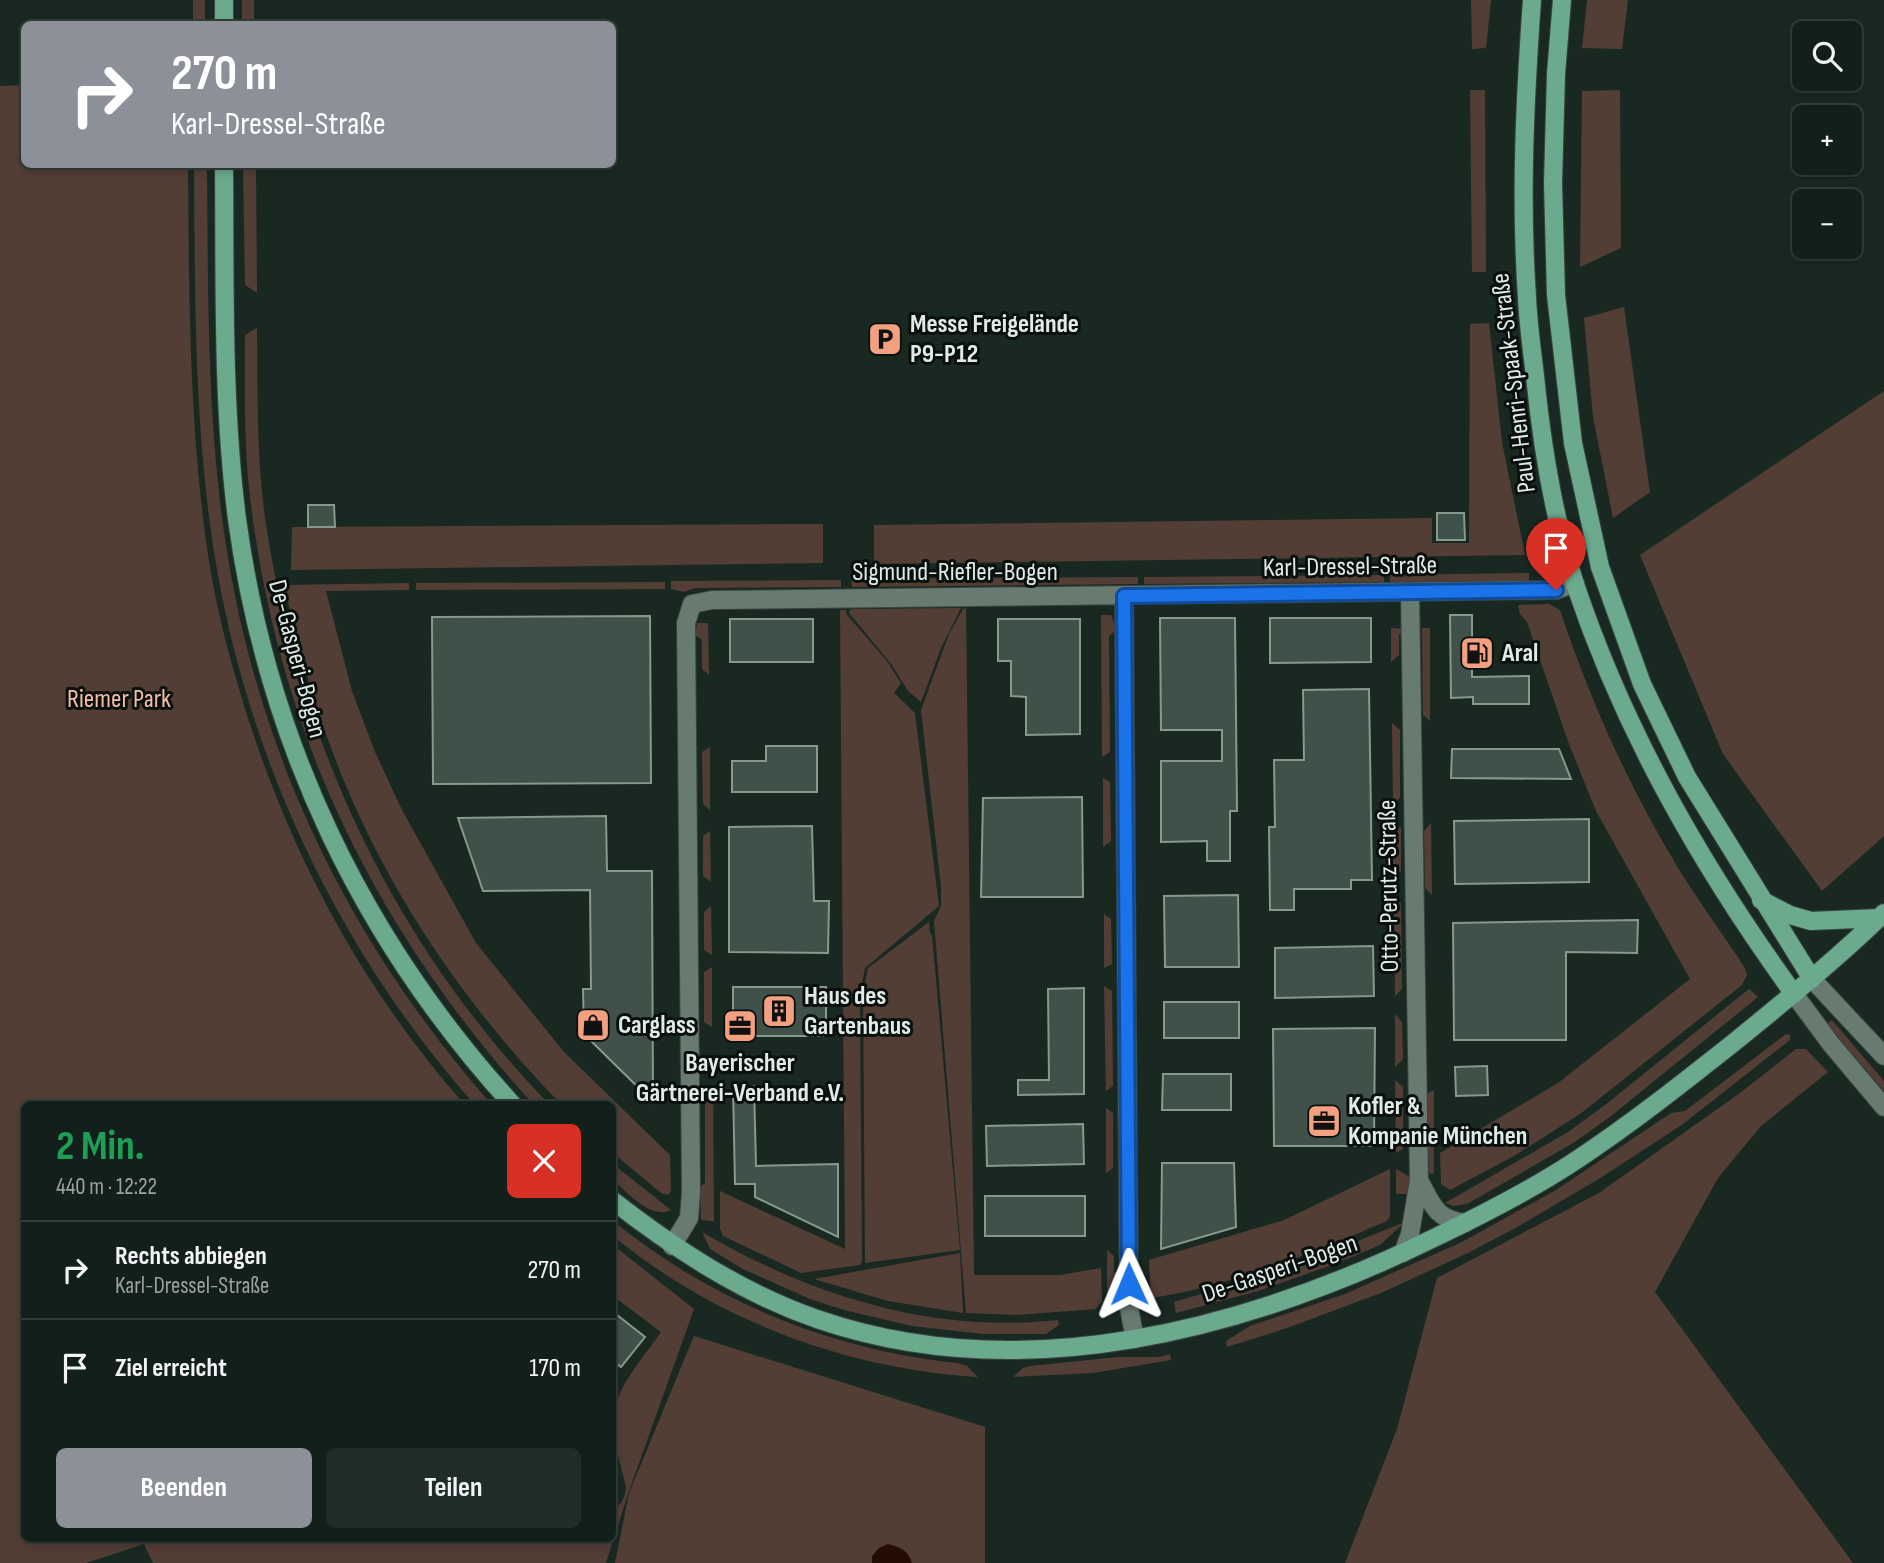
<!DOCTYPE html>
<html lang="de">
<head>
<meta charset="utf-8">
<style>
  body { margin:0; font-family:"Sofia Sans Condensed",sans-serif; background:#202c27; color:#f1f3f6; height:100vh; display:flex; flex-direction:column; font-size:26px; white-space:nowrap }
  * { box-sizing:border-box; margin:0 }
  p { font-size:23px; color:#9da2a2 }
  .icon { flex:none; width:38px; height:38px; fill:none; stroke:currentColor; stroke-width:2; stroke-linecap:round; stroke-linejoin:round }
  .map { position:relative; flex:1; overflow:hidden }
  .drawer { position:absolute; left:21px; top:1101px; width:595px; height:441px; display:flex; flex-direction:column; background:#131f1a; border-radius:10px; box-shadow:0 4px 10px #0003,0 0 0 2px #323d39 }
  .drawer>* { flex:none }
  .top-card { position:absolute; left:21px; top:21px; width:595px; height:147px; border-radius:10px; box-shadow:0 4px 10px #0003,0 0 0 2px #323d39; background:#8c9099; color:#fff; overflow:hidden }
  .fabs { position:absolute; left:1792px; top:21px; display:grid; gap:14px }
  .fabs a { display:grid; place-items:center; width:70px; height:70px; border-radius:10px; background:#131f1a; box-shadow:0 4px 10px #0003,0 0 0 2px #323d39; font-size:35px }
  .pin { position:absolute; display:grid; place-items:center; width:60px; height:60px; color:#fff; margin:-72px -30px; border-radius:50% 50% 50% 0; rotate:-45deg; box-shadow:0 0 7px #0007 }
  .pin .icon { rotate:45deg }
  .me { position:absolute; width:77px; margin:-38px; rotate:359deg; stroke-linejoin:round; filter:drop-shadow(0 0 5px #0008) }
  .turn { display:flex; align-items:center; gap:24px; height:147px; padding:0 35px; font-size:32px }
  .turn .icon { width:91px; height:91px; stroke-width:2.5 }
  .turn b { display:block; font-size:49px; line-height:60px }
  .round { display:grid; place-items:center; flex:none; width:74px; height:74px; border-radius:10px; background:#202c27 }
  .head { display:flex; align-items:center; justify-content:space-between; height:119px; padding:0 35px }
  h1 { font-size:42px; font-weight:700; line-height:52px; color:#1e9e55 }
  .primary-button { display:flex; gap:14px; margin-top:auto; padding:14px 35px }
  .primary-button a { flex:1; height:80px; border-radius:10px; background:#8c9099; color:#fff; font-size:28px; font-weight:700; line-height:80px; text-align:center }
  .primary-button a+a { background:#202c27; color:#f1f3f6 }
  ul { padding:0; list-style:none }
  li { display:flex; align-items:center; gap:21px; height:98px; padding:0 35px; border-top:2px solid #323d39 }
  li div { flex:1 }
  li b { display:block; font-size:26px }
  li em { font-style:normal }
  .map>svg:first-child { display:block }
</style>
</head>
<body>
<div class="map">
<svg width="1884" height="1563" viewBox="0 0 1884 1563">
  <rect width="100%" height="100%" fill="#192922"/>
  <path fill="#533e36" d="M193,0H205V24H193Z
    M242,0H254V24H242Z
    M1471,0H1491L1486,48L1472,49Z
    M1587,0H1628L1622,49L1582,48Z
    M24,85V164L188,165C189,295 189,426 208,555C215,601 226,645 239,689C284,842 358,984 464,1104H24V1538H612L613,1508C623,1505 625,1496 626,1487C622,1469 611,1433 613,1417C617,1385 644,1357 661,1332L613,1296V1245L694,1309L628,1494L606,1563H153L144,1544L86,1563H0V86Z
    M1470,90H1485L1486,272H1472Z
    M1620,90L1621,248L1580,267L1582,91Z
    M194,165H207C208,274 207,383 219,492C244,725 337,928 491,1104H474C336,948 244,751 213,545C194,420 195,291 194,165Z
    M243,165H256L257,293L245,285Z
    M1624,307L1650,492L1613,518L1593,417L1584,318Z
    M1489,323L1502,442L1525,555L874,564V525L1432,518V543H1469L1470,324Z
    M257,328C258,393 256,459 266,524C298,741 395,946 549,1104H533C371,926 272,720 248,478C244,431 245,382 245,335Z
    M1884,391V836L1822,891L1723,754L1640,555Z
    M823,524V563L291,570L292,527Z
    M1529,573V581L1390,582V575Z
    M1384,575V582L1144,584V577Z
    M1138,577V584L852,587L851,579Z
    M841,580V587L695,588L684,592L671,589V581Z
    M665,582V589L416,590V583Z
    M409,583V590L326,591L352,691L375,752L402,810L476,943L564,1052L670,1155L671,1191L668,1195L661,1193L613,1153L612,1104H561C472,1013 397,906 347,788C319,723 300,654 284,585Z
    M1549,604L1560,610C1590,700 1628,785 1677,866C1698,901 1723,934 1745,968L1747,975L1742,985L1580,1114L1514,1156L1450,1190L1441,1184L1440,1153L1558,1083L1690,979L1596,811L1569,744L1527,622L1520,614L1518,605Z
    M961,608L941,648L921,702L908,691L892,665L849,613L851,609Z
    M966,608L974,1275H1060L1101,1268L1102,1301L1096,1309L1017,1315L966,1313L934,921L941,906V887L921,710L949,634L963,609Z
    M840,610H846L847,615L887,661L901,683L894,693L915,713L939,906L865,968L860,993L862,1261L860,1265L801,1273L723,1236L720,1229V1191L845,1249Z
    M1101,615H1111L1116,630L1109,636L1110,752L1102,757Z
    M697,623H708L709,675L702,669V640L695,635Z
    M1391,628L1405,629L1399,635V655L1391,662Z
    M1422,628H1430V721L1423,715Z
    M1392,723L1400,730V797L1393,806Z
    M710,747V810L703,804L702,752Z
    M1103,778L1110,782L1111,841L1103,847Z
    M1393,823L1401,828V871L1393,878Z
    M1431,823L1432,895L1425,888L1424,831Z
    M710,831L711,882L703,876V836Z
    M1394,896L1401,903L1402,989L1395,996Z
    M711,906L712,955L704,950V912Z
    M1104,914L1111,919L1112,964L1104,968Z
    M929,922L930,933L932,935L960,1250L865,1263L863,993L868,968Z
    M712,967V1027L704,1022V972Z
    M1104,986L1112,991L1113,1086L1106,1091Z
    M1749,989L1758,997L1611,1116L1575,1142L1467,1204L1454,1206L1445,1203L1568,1132L1605,1105Z
    M1395,1014L1402,1022L1403,1059L1395,1067Z
    M1832,1020L1884,1081V1091L1827,1024Z
    M1786,1034L1790,1035V1040L1683,1124L1602,1177L1519,1226L1468,1253L1381,1293L1287,1328L1227,1347L1226,1341L1250,1326L1345,1294L1462,1242L1556,1190L1671,1113L1685,1111Z
    M1796,1049H1806L1828,1072L1761,1126L1718,1178L1655,1292L1853,1563H1345L1397,1429L1437,1278L1599,1193L1740,1093Z
    M1395,1080L1403,1087V1149L1396,1153Z
    M713,1087L714,1221L701,1220L700,1187L705,1183V1091Z
    M1434,1090V1174L1429,1173L1426,1094Z
    M1106,1108L1113,1113V1168L1106,1173Z
    M613,1164L671,1210C651,1220 627,1192 613,1180Z
    M1390,1169V1216L1387,1221C1312,1253 1232,1286 1151,1298L1149,1260L1284,1220Z
    M1396,1169L1410,1177V1194H1396Z
    M612,1220C711,1301 831,1350 958,1363L967,1366L978,1377C846,1369 715,1320 613,1236Z
    M1405,1222L1380,1245L1335,1264L1258,1291L1176,1313L1174,1302L1293,1267Z
    M702,1232C809,1295 932,1334 1058,1320L1059,1325L1046,1334H983L912,1326L844,1310L810,1299L743,1269L710,1249Z
    M1107,1250L1114,1256V1272L1121,1277V1297H1107Z
    M960,1253L963,1313L888,1301L814,1279Z
    M694,1336L985,1427V1563H615L629,1493Z
    M1170,1354L1171,1360L1093,1373L1013,1377L1023,1368L1030,1366L1118,1357H1159Z"/>
  <path fill="#230d05" d="M888,1544C900,1547 908,1550 912,1563H872V1556L879,1548Z"/>
  <path fill="#3f5148" stroke="#85998f" stroke-width="2" d="M308,505H334L335,527H308Z
    M1437,513H1464L1465,540H1437Z
    M1450,615H1472V677L1529,676V704H1473V697L1451,698Z
    M650,616L651,783L433,784L432,617Z
    M1160,618H1235L1237,811H1230V861H1207V841L1161,842V761H1222V730H1161Z
    M1270,618H1371V662L1270,663Z
    M730,619H813V662H730Z
    M998,619H1080V734L1026,735V697L1011,696V661H998Z
    M1369,689L1372,880H1351V889H1294V910H1270L1269,827H1275L1274,760H1304L1303,690Z
    M766,746H817V792H732V761H766Z
    M1452,749H1559L1571,779L1451,778Z
    M1082,797L1083,897H981L983,798Z
    M606,816L607,871H652L653,1102L584,1034L583,989H591L590,890L483,891L458,818Z
    M1589,819V882L1455,884L1454,821Z
    M812,826L814,901H829L828,953L729,952V827Z
    M1238,895L1239,967H1165L1164,896Z
    M1638,920L1637,953L1566,952V1040H1454L1453,923Z
    M1373,946L1374,996L1275,998V948Z
    M733,987H826V1036H733Z
    M1084,988V1094L1018,1095V1080H1049L1048,989Z
    M1164,1002H1239V1038H1164Z
    M1375,1028L1374,1146H1274L1273,1029Z
    M1487,1066L1488,1095L1456,1096L1455,1067Z
    M1163,1074H1231V1110H1162Z
    M754,1086L756,1166L838,1164V1237L755,1197V1184H735L733,1088Z
    M1083,1124L1084,1164L987,1166L986,1126Z
    M1162,1163H1234L1236,1227L1161,1249Z
    M985,1196H1085V1236H985Z
    M612,1311L645,1337L621,1367L612,1360Z"/>
  <g fill="none" stroke-linecap="round" stroke-linejoin="round">
    <g stroke="#394640" stroke-width="20">
      <path id="minor" d="M1124,596L1129,1308L1135,1339
        M1812,979L1884,1056
        M1794,994L1831,1044L1884,1107
        M1419,1180C1432,1204 1435,1219 1465,1223
        M672,1246L689,1218L691,1192L686,623L692,604L712,600L1556,590L1575,583
        M1403,1253L1410,1234L1419,1180L1410,592"/>
    </g>
    <g stroke="#394640" stroke-width="20">
      <path id="major" d="M224,0V24
        M1532,0C1525,98 1520,198 1527,297C1528,323 1532,350 1535,376C1542,446 1553,516 1575,584C1625,733 1702,867 1794,994
        M1562,0L1556,74L1553,183L1556,295L1573,443L1600,567L1642,684L1687,777L1812,979
        M224,164C225,282 222,402 237,519C267,741 362,939 512,1104
        M1761,900L1790,915L1811,921L1879,918
        M612,1200C675,1249 742,1293 817,1319C1023,1390 1248,1329 1436,1237C1484,1214 1531,1190 1575,1161C1631,1124 1684,1082 1737,1040C1787,999 1837,959 1884,913"/>
    </g>
    <use href="#minor" stroke="#687b71" stroke-width="18"/>
    <use href="#major" stroke="#6caa8e" stroke-width="18"/>
  </g>
  <g fill="none" stroke-linecap="round" stroke-linejoin="round">
    <g stroke="#114b97" stroke-width="18">
      <path id="route" d="M1129,1284L1124,596L1556,590"/>
    </g>
    <use href="#route" stroke="#1a73e8" stroke-width="12"/>
  </g>
  <defs>
    <g id="parking-square" transform="scale(1.75)"><rect x="-9" y="-9" width="18" height="18" rx="4" fill="#f2a080" stroke="#09100d"/><path d="M-3.5-5.5H1a3.5 3.5 0 0 1 0 7H-1V5.5H-3.5ZM-1-3.4V-.6H.8a1.4 1.4 0 0 0 0-2.8Z" fill="#111"/></g>
    <g id="fuel-square" transform="scale(1.75)"><rect x="-9" y="-9" width="18" height="18" rx="4" fill="#f2a080" stroke="#09100d"/><path d="M-5.5-6h7V0h2V4h1.3V-2.5L3-4.5l.8-.8L6-3V5H2.5V1h-1V6h-7ZM-4.2-4.7v3.2H.2V-4.7Z" fill="#111"/></g>
    <g id="building-square" transform="scale(1.75)"><rect x="-9" y="-9" width="18" height="18" rx="4" fill="#f2a080" stroke="#09100d"/><path d="M-4-6H4V6H1V3H-1V6H-4ZM-2.5-4.3h1.7v1.8h-1.7ZM.8-4.3h1.7v1.8H.8ZM-2.5-1h1.7V.8h-1.7ZM.8-1h1.7V.8H.8Z" fill="#111"/></g>
    <g id="shop-square" transform="scale(1.75)"><rect x="-9" y="-9" width="18" height="18" rx="4" fill="#f2a080" stroke="#09100d"/><path d="M-5-2.5h2.3a2.7 3.5 0 0 1 5.4 0H5L5.5 6h-11ZM-1.5-2.5h3a1.5 2.3 0 0 0-3 0Z" fill="#111"/></g>
    <g id="office-square" transform="scale(1.75)"><rect x="-9" y="-9" width="18" height="18" rx="4" fill="#f2a080" stroke="#09100d"/><path d="M-6-3h4V-5.5h4V-3h4V5H-6ZM-1-4.5V-3h2v-1.5ZM-6 0V1H6V0Z" fill="#111"/></g>
  </defs>
  <g fill-rule="evenodd">
    <use href="#parking-square" x="885" y="339"/>
    <use href="#fuel-square" x="1477" y="653"/>
    <use href="#building-square" x="779" y="1011"/>
    <use href="#shop-square" x="593" y="1025"/>
    <use href="#office-square" x="740" y="1026"/>
    <use href="#office-square" x="1324" y="1121"/>
  </g>
  <g text-anchor="middle" dominant-baseline="central" stroke-width="6" stroke-linejoin="round" paint-order="stroke">
    <g font-size="26" font-weight="bold" fill="#e1ebe6" stroke="#09100d" text-anchor="start">
      <text x="910" y="324">Messe Freigelände<tspan x="910" dy="30">P9-P12</tspan></text>
      <text x="1502" y="653">Aral</text>
      <text x="804" y="996">Haus des<tspan x="804" dy="30">Gartenbaus</tspan></text>
      <text x="618" y="1025">Carglass</text>
      <text x="740" y="1063" text-anchor="middle">Bayerischer<tspan x="740" dy="30">Gärtnerei-Verband e.V.</tspan></text>
      <text x="1348" y="1106">Kofler &amp;<tspan x="1348" dy="30">Kompanie München</tspan></text>
    </g>
    <g font-size="26" fill="#e1ebe6" stroke="#09100d">
      <text transform="translate(1514 383) rotate(-97)">Paul-Henri-Spaak-Straße</text>
      <text transform="translate(1350 567) rotate(-1)">Karl-Dressel-Straße</text>
      <text x="955" y="572">Sigmund-Riefler-Bogen</text>
      <text transform="translate(297 659) rotate(75)">De-Gasperi-Bogen</text>
      <text transform="translate(1389 886) rotate(-91)">Otto-Perutz-Straße</text>
      <text transform="translate(1280 1269) rotate(-19)">De-Gasperi-Bogen</text>
    </g>
    <g font-size="26" fill="#f5bda8" stroke="#09100d">
      <text x="119" y="699">Riemer Park</text>
    </g>
  </g>
</svg>
<div class="fabs">
<a><svg class="icon" aria-label="search" viewBox="0 0 24 24"><circle cx="10" cy="10" r="6"/><path d="M15 15l6 6"/></svg></a>
<a>+</a>
<a>−</a>
</div>
<div class="pin" style="left:1556px;top:590px;background:#d93025"><svg class="icon" aria-label="arrive" viewBox="0 0 24 24"><path d="M6 21V4h12l-3 4 3 4H6"/></svg></div>
<svg class="me" style="left:1129px;top:1284px" viewBox="-20 -20 40 40"><path d="M0-17L14 15 0 8-14 15z" fill="#1a73e8" stroke="#fff" stroke-width="4"/></svg>
<div class="top-card">
<div class="turn"><svg class="icon" aria-label="right" viewBox="0 0 24 24"><path d="M7 20v-9h11M14 6l5 5-5 5"/></svg><div><b>270 m</b>Karl-Dressel-Straße</div></div>
</div>
<section class="drawer">
<div class="head"><div><h1>2 Min.</h1><p>440 m · 12:22</p></div><a class="round" style="background:#d93025;color:#fff"><svg class="icon" aria-label="close" viewBox="0 0 24 24"><path d="M6 6l12 12M18 6L6 18"/></svg></a></div>
<ul>
<li><svg class="icon" aria-label="right" viewBox="0 0 24 24"><path d="M7 20v-9h11M14 6l5 5-5 5"/></svg><div><b>Rechts abbiegen</b><p>Karl-Dressel-Straße</p></div><em>270 m</em></li>
<li><svg class="icon" aria-label="arrive" viewBox="0 0 24 24"><path d="M6 21V4h12l-3 4 3 4H6"/></svg><div><b>Ziel erreicht</b></div><em>170 m</em></li>
</ul>
<div class="primary-button"><a>Beenden</a><a>Teilen</a></div>
</section>
</div>
</body>
</html>
